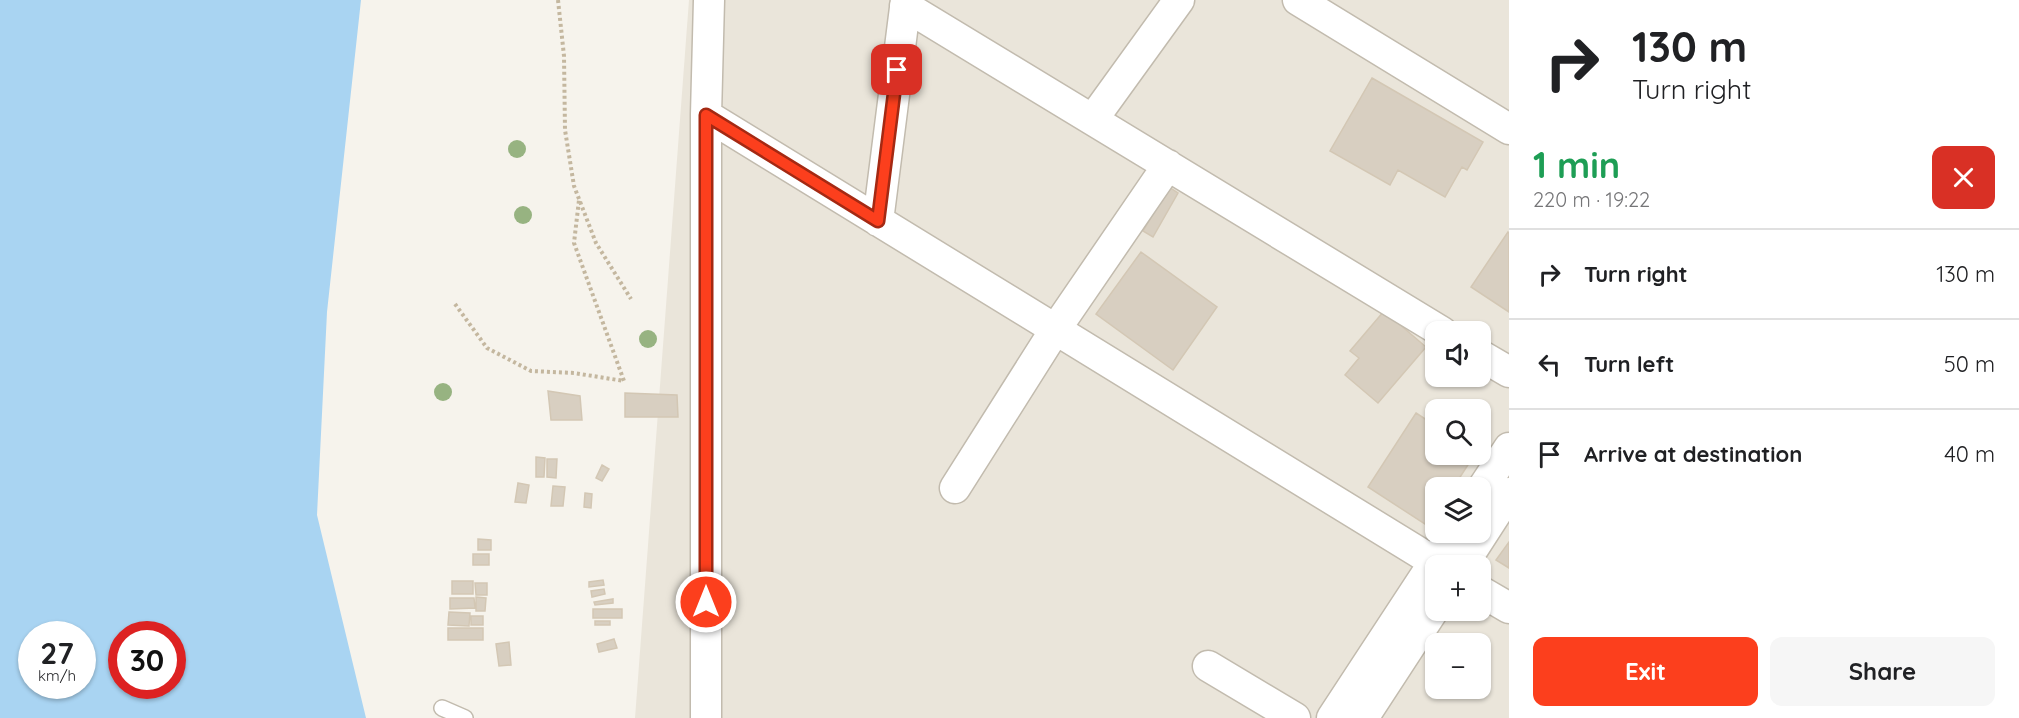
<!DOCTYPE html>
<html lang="en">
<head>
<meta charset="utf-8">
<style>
  body { margin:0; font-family:Quicksand,sans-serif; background:#f6f6f6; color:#202124; height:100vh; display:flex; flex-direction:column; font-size:22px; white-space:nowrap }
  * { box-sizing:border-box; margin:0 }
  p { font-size:20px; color:#757577 }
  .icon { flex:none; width:33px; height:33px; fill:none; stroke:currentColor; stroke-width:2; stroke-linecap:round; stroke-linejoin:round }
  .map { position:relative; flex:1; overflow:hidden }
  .sheet { display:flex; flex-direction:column; background:#fff; width:510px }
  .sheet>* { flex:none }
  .guide { background:#fff; color:#202124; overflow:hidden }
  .buttons { position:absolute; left:1425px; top:321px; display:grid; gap:12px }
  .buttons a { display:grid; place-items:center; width:66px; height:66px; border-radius:12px; background:#fff; box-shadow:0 2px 4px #0004; font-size:30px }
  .speed { position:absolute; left:18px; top:621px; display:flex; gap:12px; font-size:30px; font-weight:700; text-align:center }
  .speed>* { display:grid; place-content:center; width:78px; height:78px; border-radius:50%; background:#fff; box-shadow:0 2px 4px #0004; line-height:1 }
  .speed small { font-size:15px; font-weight:400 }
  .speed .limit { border:9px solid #d22; background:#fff; color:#111 }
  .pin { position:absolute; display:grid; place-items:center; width:51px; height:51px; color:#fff; margin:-26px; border-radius:12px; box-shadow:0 3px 9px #0006 }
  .me { position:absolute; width:66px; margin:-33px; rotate:0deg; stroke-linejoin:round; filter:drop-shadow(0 0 4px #0008) }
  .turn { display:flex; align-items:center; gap:21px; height:126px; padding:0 24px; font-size:27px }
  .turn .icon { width:78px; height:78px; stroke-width:2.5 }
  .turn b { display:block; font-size:42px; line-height:51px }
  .round { display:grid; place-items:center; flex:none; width:63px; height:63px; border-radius:12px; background:#f6f6f6 }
  .head { display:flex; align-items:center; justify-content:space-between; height:102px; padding:0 24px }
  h1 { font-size:36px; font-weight:700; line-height:45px; color:#1e9e55 }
  .action { display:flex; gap:12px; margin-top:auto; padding:12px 24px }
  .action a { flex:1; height:69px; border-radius:12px; background:#fc3f1d; color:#fff; font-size:24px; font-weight:700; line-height:69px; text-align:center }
  .action a+a { background:#f6f6f6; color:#202124 }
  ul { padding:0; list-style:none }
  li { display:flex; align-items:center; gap:18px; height:90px; padding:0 24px; border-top:2px solid #e0e0e0 }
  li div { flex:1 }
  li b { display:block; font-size:22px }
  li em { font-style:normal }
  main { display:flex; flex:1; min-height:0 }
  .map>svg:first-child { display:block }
</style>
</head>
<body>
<main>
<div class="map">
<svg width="1509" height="718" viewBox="0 0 1509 718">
  <rect width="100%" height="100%" fill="#f6f3ec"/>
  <path fill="#eae5da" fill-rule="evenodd" d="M689,0H1509V718H635ZM1436,332H1480V376H1436ZM1436,410H1480V454H1436ZM1436,488H1480V532H1436ZM1436,566H1480V610H1436ZM1436,644H1480V688H1436Z"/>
  <path fill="#a9d4f2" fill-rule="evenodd" d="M0,0H361L327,312L317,515L366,718H0ZM32,634H82V686H32ZM122,634H172V686H122Z"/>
  <path fill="#d8cfc1" stroke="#d3c7b4" stroke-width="1.5" d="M1372,78L1483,142L1467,170L1462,167L1445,197L1398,170L1390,185L1330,151Z
    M1169,187L1178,193L1153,237L1143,231Z
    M1508,232L1509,233V312L1471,287Z
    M1141,252L1217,307L1173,370L1096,314Z
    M1384,311L1426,347L1378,403L1345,375L1359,358L1350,351Z
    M548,391L580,396L582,420H551Z
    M625,393L677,395L678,417H625Z
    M1416,413L1436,426V454H1475L1453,488H1436V515L1428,526L1368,487Z
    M536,457L545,458L544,477H536Z
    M547,459H557L556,478L547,477Z
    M602,465L609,469L602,481L596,478Z
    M518,483L529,485L526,503L515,502Z
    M553,486L565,487L563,506H551Z
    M585,493L592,494L591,508L584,507Z
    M478,539L491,540V550H478Z
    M1509,542V568L1496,560Z
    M473,554H489V565H473Z
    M603,580L604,585L589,587V582Z
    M452,581H473V594H452Z
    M475,583H487V595H476Z
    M604,589L605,594L592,597L591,591Z
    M476,597L486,598L485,611H476Z
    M450,598H474L475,608L450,609Z
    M613,599V603L595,605L594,602Z
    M593,609H622V618H593Z
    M449,612L470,613L469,626L448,625Z
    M471,616H483V625H471Z
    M595,621H610V625H595Z
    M448,628H483V640H448Z
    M614,639L617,648L599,652L597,644Z
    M509,642L511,665L499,666L496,644Z"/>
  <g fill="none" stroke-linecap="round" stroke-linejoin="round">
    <g stroke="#c2bbae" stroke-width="18">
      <path id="service" d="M442,708L465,718"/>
    </g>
    <g stroke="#c2bbae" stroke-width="33">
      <path id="minor" d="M1298,0L1509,129
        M905,6L1442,332
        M706,115L1441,566
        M1093,119L1179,0
        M878,221L906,0
        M1480,355L1509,372
        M955,488L1055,330L1168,165
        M1480,492L1509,448
        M1462,566L1509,493
        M1480,591L1509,608
        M1208,666L1295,718
        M706,718V115L709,0
        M1332,718L1454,532
        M1363,718L1436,606"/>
    </g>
    <path stroke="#c4b79f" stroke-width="4" stroke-dasharray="3 3" stroke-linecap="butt" d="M558,0L564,56L565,130L574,186L596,243L631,299
      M455,304L487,348L531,371L574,373L624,381L574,243L579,200"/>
    <use href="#service" stroke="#fff" stroke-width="15"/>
    <use href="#minor" stroke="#fff" stroke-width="30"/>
  </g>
  <g fill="#97b381">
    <circle cx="517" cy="149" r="9"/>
    <circle cx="523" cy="215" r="9"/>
    <circle cx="648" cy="339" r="9"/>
    <circle cx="443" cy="392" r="9"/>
  </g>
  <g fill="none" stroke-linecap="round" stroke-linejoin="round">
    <g stroke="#a42913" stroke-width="15">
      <path id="route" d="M706,602V115L878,221L897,70"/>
    </g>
    <use href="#route" stroke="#fc3f1d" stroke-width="10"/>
  </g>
</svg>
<div class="buttons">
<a><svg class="icon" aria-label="sound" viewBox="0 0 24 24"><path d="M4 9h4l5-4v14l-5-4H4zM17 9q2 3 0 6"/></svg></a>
<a><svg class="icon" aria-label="search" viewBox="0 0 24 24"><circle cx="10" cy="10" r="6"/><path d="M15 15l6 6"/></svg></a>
<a><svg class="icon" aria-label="layers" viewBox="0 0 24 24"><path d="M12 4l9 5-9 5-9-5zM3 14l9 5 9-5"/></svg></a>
<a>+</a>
<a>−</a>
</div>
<div class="speed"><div>27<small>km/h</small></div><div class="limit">30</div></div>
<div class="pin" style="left:897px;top:70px;background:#d93025"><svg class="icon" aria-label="arrive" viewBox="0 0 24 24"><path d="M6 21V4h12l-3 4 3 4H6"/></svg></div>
<svg class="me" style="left:706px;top:602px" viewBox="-20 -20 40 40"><circle r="17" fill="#fc3f1d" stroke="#fff" stroke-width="3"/><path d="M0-11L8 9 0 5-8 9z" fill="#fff"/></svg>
</div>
<section class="sheet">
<div class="guide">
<div class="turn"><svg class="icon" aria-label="right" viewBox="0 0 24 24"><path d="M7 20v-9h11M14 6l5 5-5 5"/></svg><div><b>130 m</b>Turn right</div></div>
</div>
<div class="head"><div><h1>1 min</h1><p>220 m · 19:22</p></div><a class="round" style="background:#d93025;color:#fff"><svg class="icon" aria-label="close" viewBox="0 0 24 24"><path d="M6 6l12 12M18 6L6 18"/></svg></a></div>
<ul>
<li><svg class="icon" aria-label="right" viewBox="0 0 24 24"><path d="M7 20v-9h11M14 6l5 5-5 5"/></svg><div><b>Turn right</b></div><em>130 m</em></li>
<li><svg class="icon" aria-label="left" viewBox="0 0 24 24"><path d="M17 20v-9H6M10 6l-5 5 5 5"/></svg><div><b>Turn left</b></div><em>50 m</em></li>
<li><svg class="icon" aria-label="arrive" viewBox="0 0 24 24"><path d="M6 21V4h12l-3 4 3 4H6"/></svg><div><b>Arrive at destination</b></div><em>40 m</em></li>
</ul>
<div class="action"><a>Exit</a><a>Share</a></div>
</section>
</main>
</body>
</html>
